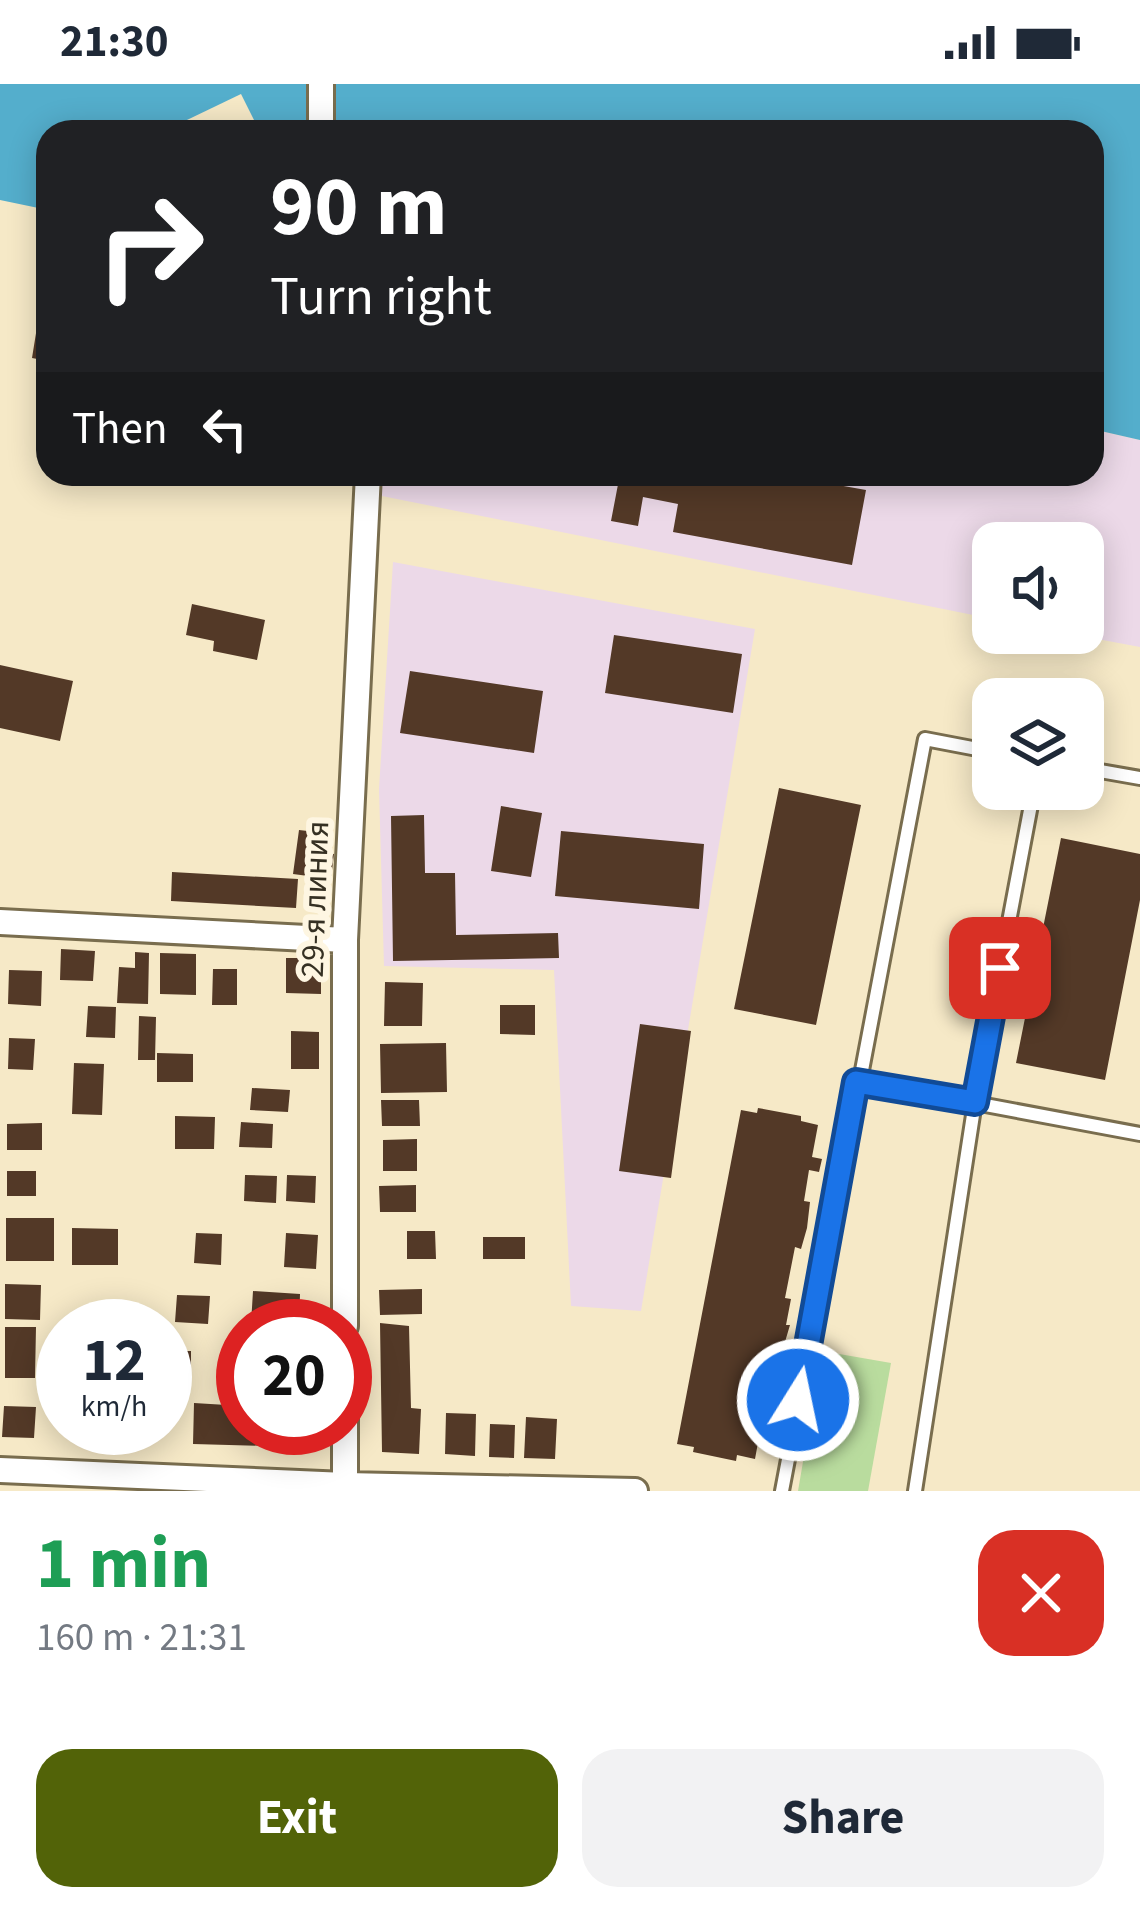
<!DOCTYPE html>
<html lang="en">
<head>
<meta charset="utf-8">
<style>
  body { margin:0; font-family:"Source Sans 3",sans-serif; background:#f2f2f3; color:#1f2937; height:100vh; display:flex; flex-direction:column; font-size:45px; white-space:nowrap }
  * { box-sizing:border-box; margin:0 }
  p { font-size:39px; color:#747a83 }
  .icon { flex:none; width:66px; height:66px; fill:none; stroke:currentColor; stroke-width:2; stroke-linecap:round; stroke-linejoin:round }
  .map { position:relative; height:1407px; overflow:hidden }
  .panel { display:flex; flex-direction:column; background:#fff; flex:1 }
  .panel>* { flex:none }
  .hud { position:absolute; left:36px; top:36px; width:1068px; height:366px; border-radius:36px; box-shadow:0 6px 30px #0003; background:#202124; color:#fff; overflow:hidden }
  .buttons { position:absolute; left:972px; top:438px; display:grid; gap:24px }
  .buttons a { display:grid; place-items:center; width:132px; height:132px; border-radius:24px; background:#fff; box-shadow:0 6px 30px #0003; font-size:60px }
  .speed { position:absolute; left:36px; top:1215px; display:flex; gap:24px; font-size:60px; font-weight:700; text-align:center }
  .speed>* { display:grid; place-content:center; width:156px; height:156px; border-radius:50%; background:#fff; box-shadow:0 6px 30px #0003; line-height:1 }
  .speed small { font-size:30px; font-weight:400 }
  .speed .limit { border:18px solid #d22; background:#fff; color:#111 }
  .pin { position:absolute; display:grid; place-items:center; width:102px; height:102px; color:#fff; margin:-51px; border-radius:24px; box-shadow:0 6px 18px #0006 }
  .me { position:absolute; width:132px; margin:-66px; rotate:10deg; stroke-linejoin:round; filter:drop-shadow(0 0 9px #0008) }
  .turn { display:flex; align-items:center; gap:42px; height:252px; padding:0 36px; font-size:54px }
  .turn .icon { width:156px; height:156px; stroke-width:2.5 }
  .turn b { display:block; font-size:84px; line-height:102px }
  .then { display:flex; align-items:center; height:114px; padding:0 36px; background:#0003; gap:24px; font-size:45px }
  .round { display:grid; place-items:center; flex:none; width:126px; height:126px; border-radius:36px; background:#f2f2f3 }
  .overview { display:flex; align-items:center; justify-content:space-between; height:204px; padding:0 36px }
  h1 { font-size:72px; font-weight:700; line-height:90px; color:#1e9e55 }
  .action { display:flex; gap:24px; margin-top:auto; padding:24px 36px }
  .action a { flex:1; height:138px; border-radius:36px; background:#526308; color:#fff; font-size:48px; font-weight:700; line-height:138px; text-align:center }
  .action a+a { background:#f2f2f3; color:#1f2937 }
  .status { display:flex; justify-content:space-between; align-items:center; height:84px; padding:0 60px; background:#fff; direction:ltr }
  .status svg { height:33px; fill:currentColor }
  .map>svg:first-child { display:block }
</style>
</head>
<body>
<div class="status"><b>21:30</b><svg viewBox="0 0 49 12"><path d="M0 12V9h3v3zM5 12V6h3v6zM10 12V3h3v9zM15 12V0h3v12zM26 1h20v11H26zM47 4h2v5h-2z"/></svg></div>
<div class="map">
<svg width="1140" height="1407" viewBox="0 0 1140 1407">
  <rect width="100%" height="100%" fill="#f6e9c7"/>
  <path fill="#ecd9e8" d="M1092,345L1140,356V563L1065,549H1083V459H993V535L377,411L380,390H1092Z
    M393,478L755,545L641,1227L571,1222L554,886L384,882L379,705Z"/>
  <path fill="#b9dc9e" d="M822,1267L891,1279L868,1407H798Z"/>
  <path fill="#54aecc" d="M0,0H1140V356L1092,345V48H48V126L0,116Z"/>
  <path fill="#f6e9c7" d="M241,10L260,48H162Z"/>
  <path fill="#533927" d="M37,243L48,245V277L32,274Z
    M620,390H646L685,399L686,390H776L866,406L852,481L673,448L678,420L643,413L638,442L611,437Z
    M192,520L265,536L257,576L213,567L214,557L186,551Z
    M614,551L742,570L733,629L605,609Z
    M0,581L73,597L60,657L0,644Z
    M410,587L543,607L534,669L400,649Z
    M779,704L861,721L816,941L734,925Z
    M501,722L542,729L531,793L491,787Z
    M424,731L425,789H455L456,851L558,849L559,874L393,877L391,732Z
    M299,746L325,749L323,768L334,770L331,795L293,790Z
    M561,747L704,760L699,825L555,812Z
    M1061,754L1140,770V816L1105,996L1016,979Z
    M172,788L298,795L296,824L171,817Z
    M61,865L95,867L93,897L60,896Z
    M135,868L149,869L148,920L117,919L119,883L135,884Z
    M160,869L196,870V911L160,910Z
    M286,874H321V910L286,909Z
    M213,885H237V921H212Z
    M9,886L42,887L41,922L8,920Z
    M385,898L423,899L422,942H384Z
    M500,921H535V951L500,950Z
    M88,922L116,923L115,954L86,953Z
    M139,932L156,933L155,976H138Z
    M640,940L691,947L671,1094L619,1087Z
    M291,947L319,948V985H291Z
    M9,954L35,955L33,986L8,985Z
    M446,959L447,1008L381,1009L380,960Z
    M157,969L193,970V998H157Z
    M74,979L104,980L102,1031L72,1030Z
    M252,1004L290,1006L288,1028L250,1026Z
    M381,1016H419L420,1042H382Z
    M758,1024L801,1032V1037L818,1041L812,1073L822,1075L819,1088L809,1086L804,1117L810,1118L807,1144L801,1165L795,1163L785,1214L791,1215L786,1241H790L779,1278L773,1277L755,1375L737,1371L736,1377L693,1368L694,1363L677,1360L741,1026L757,1029Z
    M175,1032L215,1033L214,1065H175Z
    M241,1038L273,1040L272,1064L239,1063Z
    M42,1039V1066H7V1040Z
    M417,1055V1087H383V1056Z
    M7,1087H36V1112H7Z
    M245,1091L277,1092L276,1119L244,1117Z
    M287,1091L316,1092L315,1119L286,1117Z
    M416,1101V1128H380L379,1102Z
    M6,1134H54V1177H6Z
    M72,1144L118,1145V1181H72Z
    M407,1147H435L436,1175H407Z
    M196,1149L222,1150L221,1181L194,1179Z
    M286,1149L318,1151L316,1185L284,1183Z
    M483,1153H525V1175H483Z
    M5,1200L41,1201L40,1236L5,1235Z
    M422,1205V1230L380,1231L379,1206Z
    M253,1207L300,1210L299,1242L251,1240Z
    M177,1211L210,1212L208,1240L175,1238Z
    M380,1239L409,1242L411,1324L421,1325L419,1370L382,1368Z
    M5,1243H36L35,1294H5Z
    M225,1263L243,1264V1291L224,1290Z
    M165,1267H191V1295H165Z
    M194,1319L243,1322L242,1344H271L270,1362L193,1360Z
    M4,1322L36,1323L34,1354L2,1353Z
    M446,1329L476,1330L475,1372L445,1370Z
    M526,1333L557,1335L555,1375L524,1374Z
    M490,1340L515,1341L514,1374L489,1373Z
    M76,1344H109V1357L76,1356Z
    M300,1344H320V1365H300Z"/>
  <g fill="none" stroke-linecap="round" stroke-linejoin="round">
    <g stroke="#796d4e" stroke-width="18">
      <path id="lane" d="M1083,684L1140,694
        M857,997L1140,1050
        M782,1407L925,655L993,668
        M915,1407L975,1018L1034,705"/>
    </g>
    <g stroke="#796d4e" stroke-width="30">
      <path id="street" d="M321,0V48
        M0,838L345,856
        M345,1242V856L368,390
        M0,1386L345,1401L635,1407
        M345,1407V1323"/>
    </g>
    <use href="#lane" stroke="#fff" stroke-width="12"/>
    <use href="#street" stroke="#fff" stroke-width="24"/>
  </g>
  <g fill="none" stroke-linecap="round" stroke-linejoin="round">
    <g stroke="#114b97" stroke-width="30">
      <path id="route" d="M798,1316L856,998L975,1018L1000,884"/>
    </g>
    <use href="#route" stroke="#1a73e8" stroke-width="21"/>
  </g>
  <g text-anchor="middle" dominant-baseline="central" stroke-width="12" stroke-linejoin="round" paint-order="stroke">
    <g font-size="33" fill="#353023" stroke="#fef6e2">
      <text transform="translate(315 815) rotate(-88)">29-я линия</text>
    </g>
  </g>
</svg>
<div class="buttons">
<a><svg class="icon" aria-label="sound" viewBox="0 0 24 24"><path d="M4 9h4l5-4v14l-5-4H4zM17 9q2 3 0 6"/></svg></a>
<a><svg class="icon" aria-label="layers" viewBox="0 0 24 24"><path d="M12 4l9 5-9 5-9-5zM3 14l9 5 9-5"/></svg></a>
</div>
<div class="speed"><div>12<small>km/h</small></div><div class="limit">20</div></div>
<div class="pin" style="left:1000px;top:884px;background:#d93025"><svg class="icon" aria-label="arrive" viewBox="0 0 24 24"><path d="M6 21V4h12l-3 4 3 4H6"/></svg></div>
<svg class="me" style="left:798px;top:1316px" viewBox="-20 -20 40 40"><circle r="17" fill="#1a73e8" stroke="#fff" stroke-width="3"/><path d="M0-11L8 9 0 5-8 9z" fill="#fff"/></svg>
<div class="hud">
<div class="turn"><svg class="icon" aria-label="right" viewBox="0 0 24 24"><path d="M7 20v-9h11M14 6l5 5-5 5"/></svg><div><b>90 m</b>Turn right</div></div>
<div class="then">Then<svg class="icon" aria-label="left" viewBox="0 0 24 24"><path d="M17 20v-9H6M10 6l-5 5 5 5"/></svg></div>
</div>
</div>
<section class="panel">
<div class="overview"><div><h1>1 min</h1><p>160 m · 21:31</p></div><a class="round" style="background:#d93025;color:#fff"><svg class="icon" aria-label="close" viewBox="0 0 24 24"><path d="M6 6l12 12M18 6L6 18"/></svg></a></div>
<div class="action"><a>Exit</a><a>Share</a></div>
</section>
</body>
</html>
